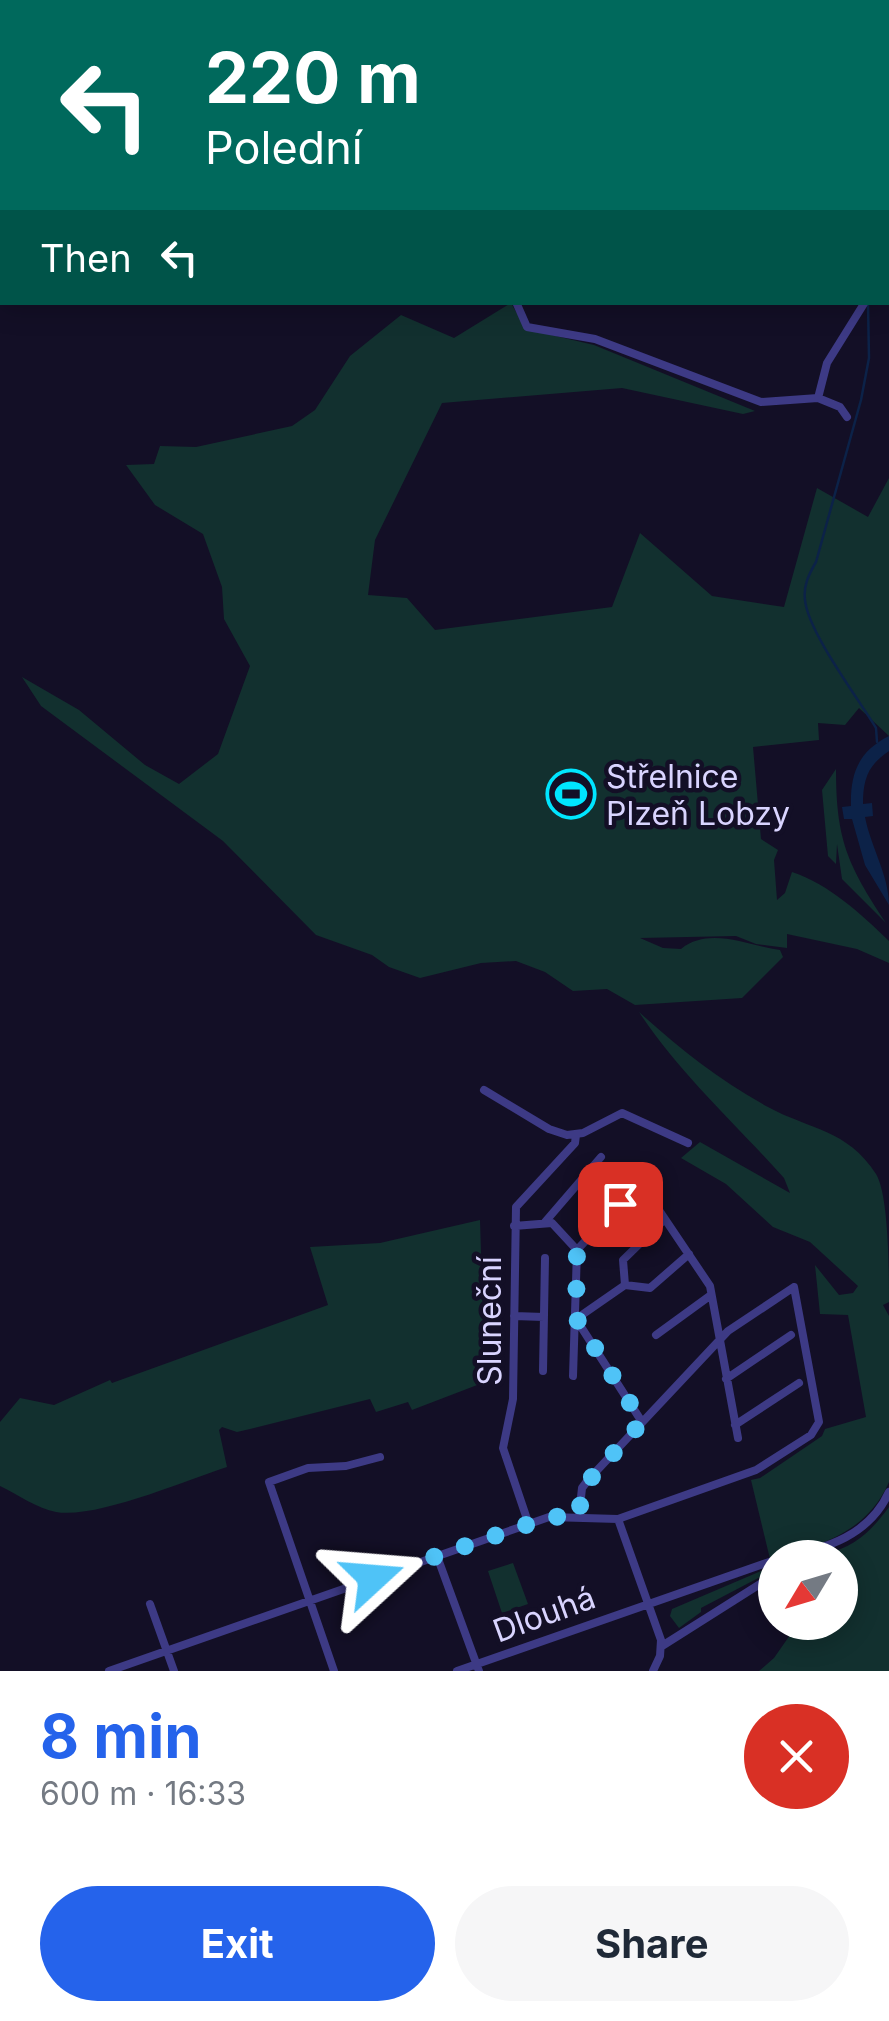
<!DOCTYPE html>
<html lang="en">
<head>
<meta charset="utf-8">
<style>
  body { margin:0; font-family:Inter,sans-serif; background:#f6f6f7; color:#1f2937; height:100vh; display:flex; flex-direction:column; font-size:38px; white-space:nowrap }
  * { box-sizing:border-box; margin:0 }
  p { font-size:32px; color:#747a83 }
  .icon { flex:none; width:55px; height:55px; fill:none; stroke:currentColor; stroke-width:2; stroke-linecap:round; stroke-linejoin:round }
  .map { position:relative; height:1671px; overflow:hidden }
  .details { display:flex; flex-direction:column; background:#fff; flex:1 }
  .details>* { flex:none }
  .top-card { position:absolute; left:0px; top:0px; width:890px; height:305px; box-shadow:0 5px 25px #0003; background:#00695c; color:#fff; overflow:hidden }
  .needle { width:65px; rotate:232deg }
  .buttons { position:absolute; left:758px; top:1540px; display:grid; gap:20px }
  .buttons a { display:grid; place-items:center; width:100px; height:100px; border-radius:50%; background:#fff; box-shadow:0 5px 25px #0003; font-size:50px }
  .pin { position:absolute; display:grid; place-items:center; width:85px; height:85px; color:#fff; margin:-42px; border-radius:20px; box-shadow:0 5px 15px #0006 }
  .me { position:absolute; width:110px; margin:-55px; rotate:71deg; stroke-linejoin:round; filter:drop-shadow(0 0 8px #0008) }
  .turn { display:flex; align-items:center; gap:35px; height:210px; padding:0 40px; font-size:45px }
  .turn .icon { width:130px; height:130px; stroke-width:2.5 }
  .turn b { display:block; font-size:70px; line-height:85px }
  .then { display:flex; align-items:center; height:95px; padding:0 40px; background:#0003; gap:20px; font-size:38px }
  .round { display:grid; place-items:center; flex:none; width:105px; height:105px; border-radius:52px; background:#f6f6f7 }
  .overview { display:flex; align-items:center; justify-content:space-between; height:170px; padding:0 40px }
  h1 { font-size:60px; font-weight:700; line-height:75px; color:#2563eb }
  .button { display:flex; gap:20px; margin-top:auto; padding:20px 40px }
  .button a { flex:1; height:115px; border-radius:60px; background:#2563eb; color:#fff; font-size:40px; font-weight:700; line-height:115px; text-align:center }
  .button a+a { background:#f6f6f7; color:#1f2937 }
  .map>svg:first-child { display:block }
</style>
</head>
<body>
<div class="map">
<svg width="889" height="1671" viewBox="0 0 889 1671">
  <rect width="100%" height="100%" fill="#130f26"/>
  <path fill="#12302f" d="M511,303L526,329L594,345L755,411L743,414L622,388L442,403L375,540L368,595L407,598L435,630L612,607L640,533L712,596L784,607L817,488L868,517L889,478V736L859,708L845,725L818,723L819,740L753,747L761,839L778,850L774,860L777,900L785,893L792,872C830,885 860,913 889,941V963L857,949L787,934V948L756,944L736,936L640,938L663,948L681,949C710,926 748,946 780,950L783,957L742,998L635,1005L607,989L573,991L545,972L516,961L481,963L420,978L389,967L372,955L316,935L223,841L41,706L22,677L79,710L145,765L179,784L218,754L250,666L224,619L222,587L203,534L155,505L126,465L154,464L160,446L196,447L292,426L315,410L350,356L401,315L454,338Z
    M836,769C836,839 847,864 886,923L842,879L837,844L836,864L828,856L822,790Z
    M639,1012C680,1049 719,1080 768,1107C810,1130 847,1129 876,1174C889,1195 889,1274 889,1302L883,1305L889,1316V1482C866,1534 820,1545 770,1559L751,1480L760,1478L822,1436L825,1429L866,1417L848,1315L820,1314L815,1265L839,1295L853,1293L858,1286L810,1242L773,1227L726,1184L681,1158L700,1142L790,1193L784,1178C735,1123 679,1073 639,1012Z
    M480,1220L485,1382L412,1410L408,1402L376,1412L370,1399L250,1429L237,1432L222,1427L219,1430L227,1467C186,1480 97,1519 56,1512C38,1509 17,1494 0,1486V1422L20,1398L54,1405L110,1380L112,1383L328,1305L310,1247L380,1243Z
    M889,1507V1671H759L774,1658L797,1625L840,1622V1558L826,1554C856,1546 871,1531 889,1507Z
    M513,1563L528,1604L502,1613L488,1571Z
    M766,1569L768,1573L701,1608V1612L679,1628L670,1616L672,1609Z"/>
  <path fill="#0c2248" d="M889,736V751C868,765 863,779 863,804L872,803L873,816L865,817C871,848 889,875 889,905L865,865L852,819H844L842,807L851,806C850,773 859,751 889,736Z"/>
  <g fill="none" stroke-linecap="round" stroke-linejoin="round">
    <path stroke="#0c2248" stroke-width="2.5" d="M656,0L662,2
      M888,236L889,240
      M888,260L889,257
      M868,304L869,358L861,400L816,562C809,574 803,586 805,600C808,632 858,698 876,728L877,742"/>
    <path stroke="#3d3a85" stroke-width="8" d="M265,0L267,2
      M479,0L486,2
      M799,0L800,2
      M864,2L865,0
      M0,105H2
      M888,133L889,137
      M888,169L889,167
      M888,182L889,186
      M888,194L889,192
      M888,200L889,205
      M888,219L889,218
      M516,302L527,327L595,339L761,402L818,398L840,407L847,417
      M818,398L827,363L865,302
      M484,1090L549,1129L567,1135L583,1133L622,1113L688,1143
      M545,1222L601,1157
      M514,1226L552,1223L577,1250
      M625,1285L576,1319L642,1422
      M625,1285L623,1260L665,1219
      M625,1285L650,1288L689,1254
      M514,1316L544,1317
      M656,1335L711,1295
      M543,1371L545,1258
      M573,1376L577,1250L640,1182L710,1286L738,1438
      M726,1379L791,1335
      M735,1425L799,1383
      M618,1519L661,1640L660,1656L653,1671
      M529,1525L503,1448L513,1399L516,1207L575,1143L576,1135
      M437,1556L479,1671
      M784,1558C828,1547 869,1536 889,1492
      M150,1604L174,1671
      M662,1646L771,1577
      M109,1671L549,1517L618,1519L756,1470L811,1435L819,1422L794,1287L728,1331L588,1480L582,1488L579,1516
      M334,1671L269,1482L308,1468L346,1466L380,1457
      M457,1671L775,1560"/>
  </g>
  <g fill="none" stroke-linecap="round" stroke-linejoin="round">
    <path stroke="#4fc3f7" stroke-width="18" stroke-dasharray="0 32.4" d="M373,1578L549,1517L579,1516L582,1488L642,1422L576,1318L577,1250L620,1204"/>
  </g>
  <defs>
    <g id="stadium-ring" transform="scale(2.5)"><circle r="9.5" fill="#130f26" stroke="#00e5ff" stroke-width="1.5"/><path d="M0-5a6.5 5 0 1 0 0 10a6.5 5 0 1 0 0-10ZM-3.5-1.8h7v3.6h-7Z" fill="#00e5ff"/></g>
  </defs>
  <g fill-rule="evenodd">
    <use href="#stadium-ring" x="571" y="794"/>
  </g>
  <g text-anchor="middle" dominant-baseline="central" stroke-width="9" stroke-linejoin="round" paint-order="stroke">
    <g font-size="32" fill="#d9d4ff" stroke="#130f26" text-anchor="start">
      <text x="606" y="776">Střelnice<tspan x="606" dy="37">Plzeň Lobzy</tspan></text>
    </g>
    <g font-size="32" fill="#d9d4ff" stroke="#130f26">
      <text transform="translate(489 1321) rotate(-90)">Sluneční</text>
      <text transform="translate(544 1614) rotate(-20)">Dlouhá</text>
    </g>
  </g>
</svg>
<div class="buttons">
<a><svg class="needle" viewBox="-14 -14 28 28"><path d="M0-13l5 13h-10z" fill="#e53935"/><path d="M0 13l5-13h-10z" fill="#747a83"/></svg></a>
</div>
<div class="pin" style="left:620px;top:1204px;background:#d93025"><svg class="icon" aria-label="arrive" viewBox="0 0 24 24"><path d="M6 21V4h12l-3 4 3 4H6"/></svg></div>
<svg class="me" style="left:373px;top:1578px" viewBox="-20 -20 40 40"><path d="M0-17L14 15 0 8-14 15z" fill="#4fc3f7" stroke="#fff" stroke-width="4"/></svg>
<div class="top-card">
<div class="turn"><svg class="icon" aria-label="left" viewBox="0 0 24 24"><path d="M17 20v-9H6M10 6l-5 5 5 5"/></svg><div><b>220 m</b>Polední</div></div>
<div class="then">Then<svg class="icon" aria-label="left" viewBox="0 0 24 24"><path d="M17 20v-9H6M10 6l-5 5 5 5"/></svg></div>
</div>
</div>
<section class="details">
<div class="overview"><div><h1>8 min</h1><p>600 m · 16:33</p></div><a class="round" style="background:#d93025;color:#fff"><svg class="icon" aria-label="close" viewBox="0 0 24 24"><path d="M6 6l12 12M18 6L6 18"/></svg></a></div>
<div class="button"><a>Exit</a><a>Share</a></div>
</section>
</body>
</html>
